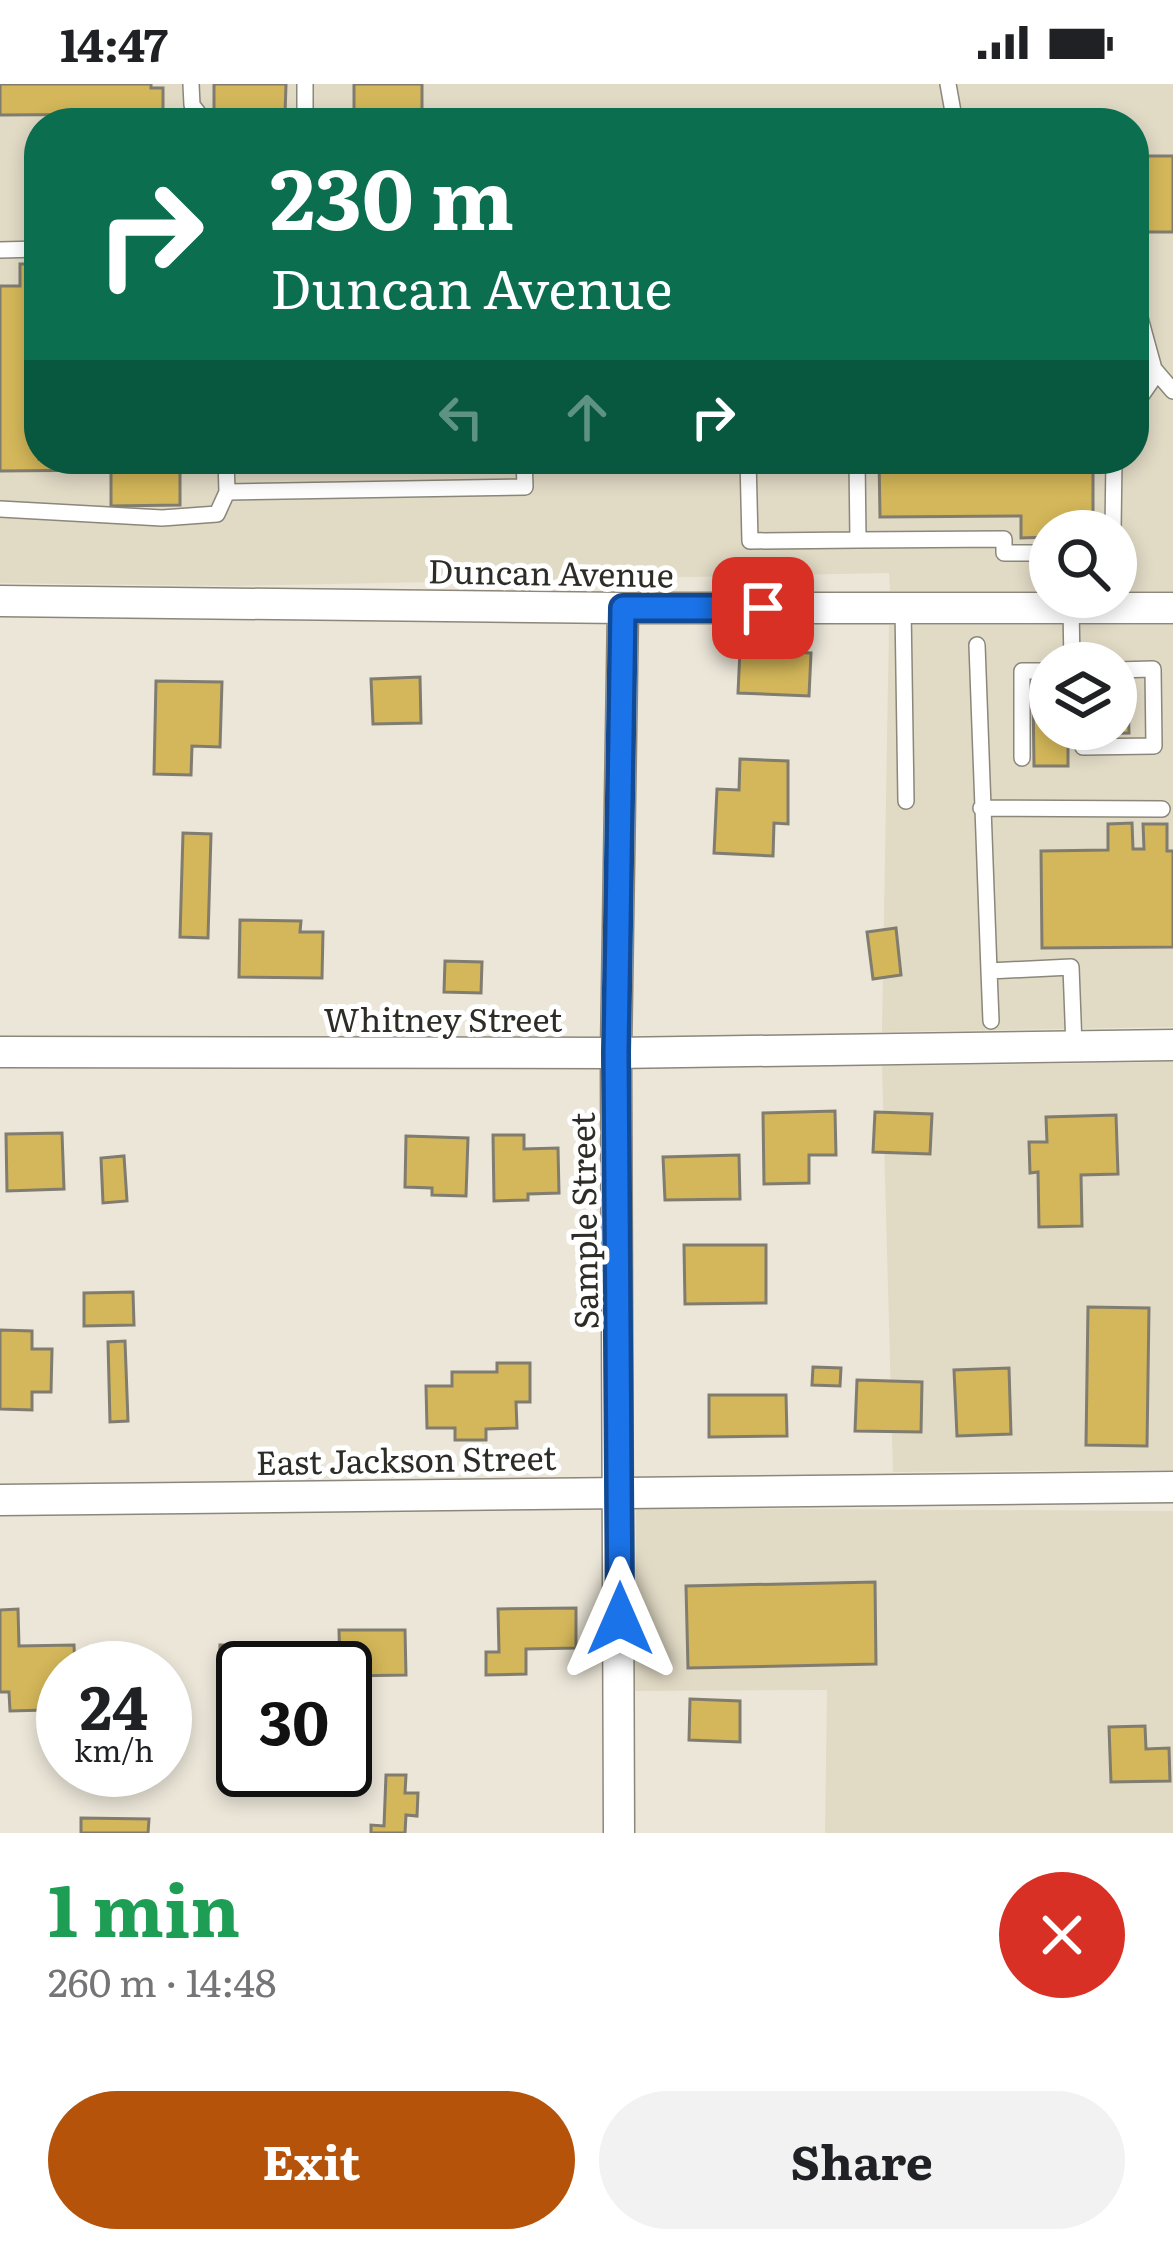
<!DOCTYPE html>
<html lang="en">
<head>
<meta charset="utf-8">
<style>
  body { margin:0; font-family:Literata,serif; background:#f2f2f2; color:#202124; height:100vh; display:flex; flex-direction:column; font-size:45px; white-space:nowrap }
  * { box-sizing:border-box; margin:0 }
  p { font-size:39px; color:#757577 }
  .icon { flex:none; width:66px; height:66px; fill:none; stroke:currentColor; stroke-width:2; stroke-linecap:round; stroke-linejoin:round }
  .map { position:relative; height:1749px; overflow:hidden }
  .details { display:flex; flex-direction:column; background:#fff; flex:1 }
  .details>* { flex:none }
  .banner { position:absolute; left:24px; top:24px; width:1125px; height:366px; border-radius:48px; box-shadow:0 6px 18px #0003; background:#0b6e4f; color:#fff; overflow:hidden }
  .fabs { position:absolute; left:1029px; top:426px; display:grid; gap:24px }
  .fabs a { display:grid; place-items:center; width:108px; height:108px; border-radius:50%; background:#fff; box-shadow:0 6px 18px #0003; font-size:60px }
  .speed { position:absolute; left:36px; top:1557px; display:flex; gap:24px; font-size:60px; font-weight:700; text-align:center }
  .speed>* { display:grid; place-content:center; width:156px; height:156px; border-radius:50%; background:#fff; box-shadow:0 6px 18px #0003; line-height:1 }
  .speed small { font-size:30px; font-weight:400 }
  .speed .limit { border:6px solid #111; border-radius:18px; background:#fff; color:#111 }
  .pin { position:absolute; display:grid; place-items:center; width:102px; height:102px; color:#fff; margin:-51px; border-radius:24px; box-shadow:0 6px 18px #0006 }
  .me { position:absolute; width:132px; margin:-66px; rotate:0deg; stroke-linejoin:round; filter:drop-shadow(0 0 9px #0008) }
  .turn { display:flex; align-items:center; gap:42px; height:252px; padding:0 48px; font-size:54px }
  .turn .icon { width:156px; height:156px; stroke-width:2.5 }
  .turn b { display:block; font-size:84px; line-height:102px }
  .lanes { display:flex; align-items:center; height:114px; padding:0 48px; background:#0003; justify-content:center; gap:60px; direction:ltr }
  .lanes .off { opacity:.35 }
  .round { display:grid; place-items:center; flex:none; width:126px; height:126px; border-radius:63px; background:#f2f2f2 }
  .head { display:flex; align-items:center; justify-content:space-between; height:204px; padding:0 48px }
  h1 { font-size:72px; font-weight:700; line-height:90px; color:#1e9e55 }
  .button { display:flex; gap:24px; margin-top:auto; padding:24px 48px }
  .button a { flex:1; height:138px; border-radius:72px; background:#b45309; color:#fff; font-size:48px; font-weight:700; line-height:138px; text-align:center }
  .button a+a { background:#f2f2f2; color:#202124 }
  .status { display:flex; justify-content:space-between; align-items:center; height:84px; padding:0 60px; background:#fff; direction:ltr }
  .status svg { height:33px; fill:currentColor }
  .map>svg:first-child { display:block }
</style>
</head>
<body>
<div class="status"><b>14:47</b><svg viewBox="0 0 49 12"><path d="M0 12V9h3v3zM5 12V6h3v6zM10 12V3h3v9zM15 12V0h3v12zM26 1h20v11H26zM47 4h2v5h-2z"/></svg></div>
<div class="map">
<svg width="1173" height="1749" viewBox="0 0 1173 1749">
  <rect width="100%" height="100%" fill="#ebe6d8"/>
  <path fill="#e1dac5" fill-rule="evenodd" d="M0,0H1173V507H1116V447H1050V507H890L889,489L235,502L0,499ZM39,39H1134V375H39Z
    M889,541H1173V943L882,948ZM1050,579H1116V645H1050Z
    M1173,978V1386L893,1388L882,982Z
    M636,1424L1173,1427V1749H825L827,1606L635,1607Z"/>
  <path fill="#d4b75a" stroke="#807c6f" stroke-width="3" d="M0,0H151V4H163V30L0,31Z
    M214,0H286L285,31L214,30Z
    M354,0H422V30L354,31Z
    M1134,72H1173V148H1141V118H1134Z
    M20,180H39V375H180V421L111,422V386L0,387V202H20Z
    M879,375H1093V447H1050V453L1021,454V432L880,433Z
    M740,566L811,569L809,612L738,609Z
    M420,593L421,639L373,640L371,595Z
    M156,597L222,598L220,663L192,662L191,691L154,690Z
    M1050,608V645H1116V608H1128L1129,649L1068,650V682H1034L1033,609Z
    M740,675L788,677V740L774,739L773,772L714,769L717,705L739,706Z
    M1132,739L1133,765H1144L1143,740H1167V767H1173V863L1042,864L1041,767L1108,766V740Z
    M183,749L211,750L208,854L180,853Z
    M240,836L301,837L300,848H323L322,894L239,893Z
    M896,844L901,891L873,895L867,848Z
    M445,877L482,878L481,909L444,908Z
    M835,1027L836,1071H809V1099L764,1100L763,1029Z
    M875,1028L932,1030L930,1070L873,1068Z
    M1116,1031L1118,1090L1081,1091L1082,1142L1039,1143L1038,1088L1030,1089L1029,1058H1047L1046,1033Z
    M62,1049L64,1105L7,1107L6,1050Z
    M493,1051H524V1065L558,1064L559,1109L528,1110V1116L494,1117Z
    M406,1052L468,1054L466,1112L432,1111V1104L405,1103Z
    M739,1071L740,1115L665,1116L663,1073Z
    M124,1072L127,1117L103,1119L101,1074Z
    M684,1161H766V1219L685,1220Z
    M133,1208L134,1241L84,1242V1209Z
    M1088,1223L1149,1224L1147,1362L1086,1361Z
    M0,1246L32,1247V1265H52L51,1308H32V1326L0,1325Z
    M125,1257L128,1337L110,1338L108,1258Z
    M497,1279H530V1318H516L517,1344L486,1345V1356H455V1344H427L426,1302H452V1288H497Z
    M813,1283L841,1284L840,1302L812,1301Z
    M1009,1284L1011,1350L957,1352L954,1286Z
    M857,1296L922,1298L921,1348L855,1347Z
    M709,1311H786L787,1352L709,1353Z
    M875,1498L876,1580L688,1584L686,1502Z
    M576,1524V1564L526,1565V1590L486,1591V1568H499L498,1525Z
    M18,1525L19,1562L74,1561L75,1584H63V1615H46V1626L10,1627L9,1608H0V1526Z
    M339,1546H405L406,1591L345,1592V1584H340Z
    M220,1561L285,1562V1577L312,1578V1584H243V1597L219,1596Z
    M690,1615L740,1617V1658L689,1656Z
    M1145,1642L1146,1665L1169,1664L1170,1697L1111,1698L1109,1643Z
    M386,1691H406L405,1709H418L417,1732L406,1731L405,1749H371V1741L384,1742Z
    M81,1734L149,1735L148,1749H81Z"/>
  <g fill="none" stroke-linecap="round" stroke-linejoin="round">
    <g stroke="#8b877a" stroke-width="18">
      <path id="lane" d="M191,0L192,21L206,39
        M948,0L955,39
        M305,39V0
        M0,166L39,165
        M1134,212L1154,285L1173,307
        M1134,322L1157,289
        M748,375L750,457L858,456
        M857,375L858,456L1004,455V469H1050
        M227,408L525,403L524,375
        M0,425L162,434L217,430L227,408L226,375
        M1113,447L1114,375
        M903,524L906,717
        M1071,524L1072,579
        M977,561L989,887
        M1083,663L1154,662L1153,585L1116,586
        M1022,674V587H1050
        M981,724L1162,725
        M991,937L989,887L1071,883L1074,962"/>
    </g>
    <g stroke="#8b877a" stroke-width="33">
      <path id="street" d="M0,517L623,524H1173
        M0,968L616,969L1173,961
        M0,1416L1173,1403
        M619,1749L616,969L623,524"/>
    </g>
    <use href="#lane" stroke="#fff" stroke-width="15"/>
    <use href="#street" stroke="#fff" stroke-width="30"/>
  </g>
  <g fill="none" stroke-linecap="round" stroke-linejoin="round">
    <g stroke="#114b97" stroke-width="30">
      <path id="route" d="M620,1535L616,969L623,524H763"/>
    </g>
    <use href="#route" stroke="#1a73e8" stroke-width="21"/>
  </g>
  <g text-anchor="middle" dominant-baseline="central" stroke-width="10" stroke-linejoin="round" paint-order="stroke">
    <g font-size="33" fill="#2d2c26" stroke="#fff">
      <text transform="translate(551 487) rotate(1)">Duncan Avenue</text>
      <text x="443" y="933">Whitney Street</text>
      <text transform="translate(582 1137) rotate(-91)">Sample Street</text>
      <text transform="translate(406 1374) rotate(-1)">East Jackson Street</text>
    </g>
  </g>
</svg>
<div class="fabs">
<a><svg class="icon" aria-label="search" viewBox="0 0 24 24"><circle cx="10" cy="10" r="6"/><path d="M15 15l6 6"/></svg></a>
<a><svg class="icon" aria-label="layers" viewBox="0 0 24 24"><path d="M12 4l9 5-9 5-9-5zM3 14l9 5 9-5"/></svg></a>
</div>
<div class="speed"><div>24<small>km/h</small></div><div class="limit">30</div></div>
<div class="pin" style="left:763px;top:524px;background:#d93025"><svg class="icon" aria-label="arrive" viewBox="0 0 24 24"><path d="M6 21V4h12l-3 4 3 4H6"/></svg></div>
<svg class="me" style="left:620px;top:1535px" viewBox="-20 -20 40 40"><path d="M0-17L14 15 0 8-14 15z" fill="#1a73e8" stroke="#fff" stroke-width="4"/></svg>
<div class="banner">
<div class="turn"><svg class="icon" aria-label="right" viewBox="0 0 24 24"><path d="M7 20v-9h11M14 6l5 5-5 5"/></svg><div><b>230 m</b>Duncan Avenue</div></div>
<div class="lanes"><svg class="icon off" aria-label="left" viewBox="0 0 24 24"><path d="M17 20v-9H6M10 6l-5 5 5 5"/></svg><svg class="icon off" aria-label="ahead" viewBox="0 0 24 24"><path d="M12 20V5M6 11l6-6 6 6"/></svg><svg class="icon" aria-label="right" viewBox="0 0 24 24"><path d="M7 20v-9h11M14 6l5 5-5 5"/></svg></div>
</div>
</div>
<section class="details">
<div class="head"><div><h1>1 min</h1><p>260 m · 14:48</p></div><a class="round" style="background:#d93025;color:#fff"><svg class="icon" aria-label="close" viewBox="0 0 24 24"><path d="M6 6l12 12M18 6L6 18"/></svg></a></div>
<div class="button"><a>Exit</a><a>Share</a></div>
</section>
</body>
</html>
